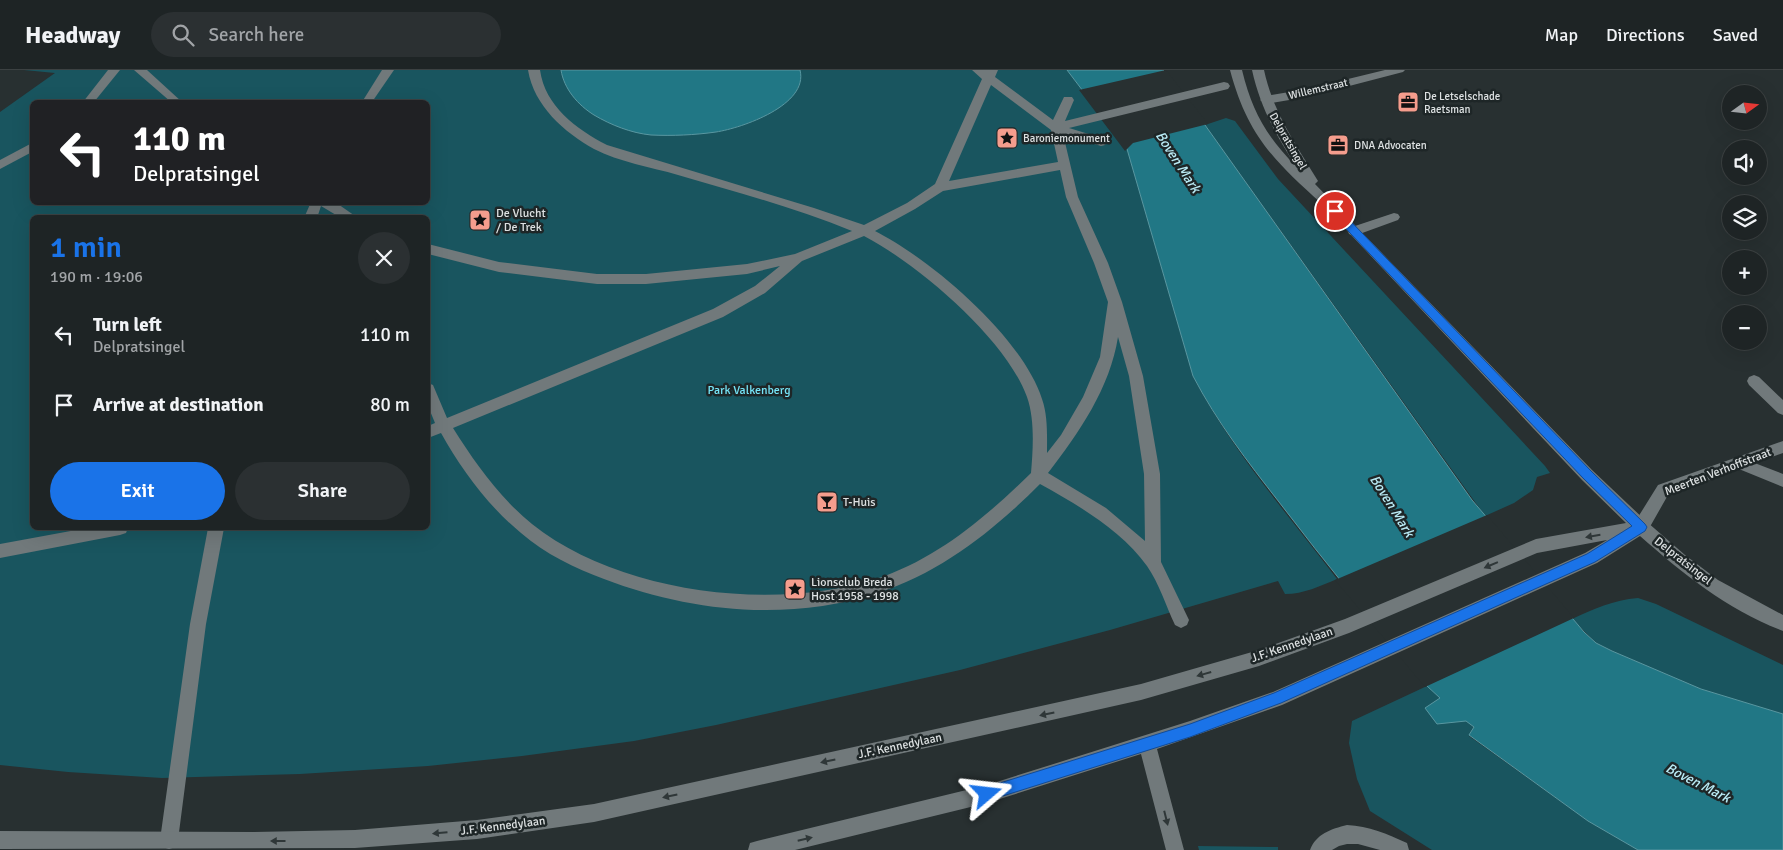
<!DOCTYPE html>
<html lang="en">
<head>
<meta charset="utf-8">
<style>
  body { margin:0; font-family:Signika,sans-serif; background:#2b3032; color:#f1f3f6; height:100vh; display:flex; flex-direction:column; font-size:19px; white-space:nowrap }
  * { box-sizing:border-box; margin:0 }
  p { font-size:16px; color:#a1a4a7 }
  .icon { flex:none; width:28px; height:28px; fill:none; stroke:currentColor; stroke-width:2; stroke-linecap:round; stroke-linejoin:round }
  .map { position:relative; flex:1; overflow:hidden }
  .drawer { position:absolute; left:30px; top:145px; width:400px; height:315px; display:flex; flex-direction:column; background:#1e2425; border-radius:8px; box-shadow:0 5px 20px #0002,0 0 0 1px #3c4142 }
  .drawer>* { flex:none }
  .top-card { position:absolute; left:30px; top:30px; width:400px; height:105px; border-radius:8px; box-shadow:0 5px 20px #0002,0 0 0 1px #3c4142; background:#202124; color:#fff; overflow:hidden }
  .needle { width:32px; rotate:75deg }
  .tools { position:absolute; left:1722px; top:15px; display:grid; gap:10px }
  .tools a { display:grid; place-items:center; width:45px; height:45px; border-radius:50%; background:#1e2425; box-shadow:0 5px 20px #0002,0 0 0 1px #3c4142; font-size:25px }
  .pin { position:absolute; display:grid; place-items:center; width:42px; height:42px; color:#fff; margin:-21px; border:2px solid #fff; border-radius:50%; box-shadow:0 1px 5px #0007 }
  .me { position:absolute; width:55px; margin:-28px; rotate:73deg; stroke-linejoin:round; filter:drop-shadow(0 0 4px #0008) }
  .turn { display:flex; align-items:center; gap:18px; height:105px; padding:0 20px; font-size:22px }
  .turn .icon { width:65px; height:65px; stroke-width:2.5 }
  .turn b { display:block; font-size:35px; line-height:42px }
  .round { display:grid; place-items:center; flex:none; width:52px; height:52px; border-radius:26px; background:#2b3032 }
  .headline { display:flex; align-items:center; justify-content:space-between; height:85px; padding:0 20px }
  h1 { font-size:30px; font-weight:600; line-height:38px; color:#1a73e8 }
  .button { display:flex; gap:10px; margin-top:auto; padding:10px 20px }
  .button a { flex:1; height:58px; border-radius:30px; background:#1a73e8; color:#fff; font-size:20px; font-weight:600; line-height:58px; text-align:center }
  .button a+a { background:#2b3032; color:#f1f3f6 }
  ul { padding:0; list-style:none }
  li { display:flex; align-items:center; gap:15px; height:70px; padding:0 20px }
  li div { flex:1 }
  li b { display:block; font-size:19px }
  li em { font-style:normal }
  header { display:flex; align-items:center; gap:30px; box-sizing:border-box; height:70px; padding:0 25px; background:#1e2425; border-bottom:1px solid #3c4142 }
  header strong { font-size:24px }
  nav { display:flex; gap:28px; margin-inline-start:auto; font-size:18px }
  .search { width:350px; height:45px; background:#2b3032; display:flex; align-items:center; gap:12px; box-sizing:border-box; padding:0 18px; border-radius:28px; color:#a1a4a7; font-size:19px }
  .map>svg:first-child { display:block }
</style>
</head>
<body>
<header>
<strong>Headway</strong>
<div class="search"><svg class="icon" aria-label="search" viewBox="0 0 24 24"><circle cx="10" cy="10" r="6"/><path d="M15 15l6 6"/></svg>Search here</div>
<nav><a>Map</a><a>Directions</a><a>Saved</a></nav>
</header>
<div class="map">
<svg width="1783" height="780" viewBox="0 0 1783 780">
  <rect width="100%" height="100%" fill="#283031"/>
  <path fill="#19555f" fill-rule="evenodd" d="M24,0H1067L1127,78L1193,306C1231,380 1287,443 1337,509C1320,516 1304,524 1285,524L1278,511L1110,560L960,600L716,655L634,671L522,686L428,696L300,704L162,708L68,702L0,695V42L55,3ZM32,32H428V132H32ZM32,148H428V458H32Z
    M1226,48L1235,51L1278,109L1545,396L1550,403L1537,407L1533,420L1514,433L1485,446L1205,55Z
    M1638,528L1656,534L1783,595V644L1701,619L1612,581L1596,573L1572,549C1594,539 1613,530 1638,528Z
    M1427,616L1474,657L1469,666L1588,751L1638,780H1432L1370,741L1357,709L1349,673L1352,651Z
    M1198,776L1278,777V780H1199Z"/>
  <path fill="#217785" stroke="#5997a1" d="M561,0H800C809,35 742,58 716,62C695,65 672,66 651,65C631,63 611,55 594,45C578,35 564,19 561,0Z
    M1067,0H1163L1205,55L1472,430L1584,562L1596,573L1612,581L1701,619L1783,644V780H1638L1588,751L1469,665L1474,657L1466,651L1437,654L1425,638L1440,628L1427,616C1377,556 1327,495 1279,432C1247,391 1217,352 1193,306L1127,79Z"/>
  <path fill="#283031" d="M1166,0L1208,54L1133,73L1125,81L1079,20Z
    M1487,445L1574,548L1425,617L1335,510Z"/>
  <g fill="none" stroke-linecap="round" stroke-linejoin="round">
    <path fill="#71797b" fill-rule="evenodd" d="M1394,143L1398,144L1400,147L1398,150L1354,166L1349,164L1348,161L1349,158Z
      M1754,305L1759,307L1783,330V345L1778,343L1749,315L1747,311L1749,307Z
      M1739,387L1783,404V417L1734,397L1731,393L1734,389Z"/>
    <path fill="#71797b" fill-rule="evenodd" d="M108,0H120L94,32H83Z
      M134,0H147L182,32H171Z
      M382,0H394L372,32H362Z
      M528,0H540C545,36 576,59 607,75L814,138L864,155L907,133L935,114L982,9L972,0H998L995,7L1053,50L1064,27H1072L1074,30L1065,51L1224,12L1228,13L1230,16L1228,19L1069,58L1105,69L1107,72L1105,75L1101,76L1063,64L1078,127L1108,193L1122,232L1143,306L1160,404L1161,492L1189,550L1187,555L1181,558L1175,555C1166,536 1159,513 1147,496C1121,460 1078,435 1040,414C994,460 942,502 878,523C788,552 691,542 604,509C575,498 545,484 521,463C489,437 461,399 441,363L428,368V356L435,353L428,336V313L433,315L447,348L713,239L755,216L780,196L747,204L646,214H597L499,202L428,184V174L499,192L597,204H646L747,194L795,184L852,161C796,138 736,122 678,105C651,97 619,92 594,79C564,62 534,36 528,0ZM991,15L1051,60L1058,92L949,111ZM1060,100L1066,127L1094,193L1108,232L1100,287L1083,327L1061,365L1047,383C1047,365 1048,346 1042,329C1022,267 932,190 875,161L915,139L943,121ZM864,166C918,194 1006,269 1027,327C1035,350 1033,379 1031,403C986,447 937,489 876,509C773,542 618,523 532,454C500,428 475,393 453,358L723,247L765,223L802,191ZM1118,267L1129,306L1144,404L1145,471L1106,438L1048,403C1079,363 1110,318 1118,267Z
      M32,73V82L0,99V90Z
      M311,132H335L358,148H341L321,136L317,148H304Z
      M87,458H128L126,463L120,465L0,488V474Z
      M208,458H224L206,554L178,770L176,777L169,779L162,777L160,770L190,554Z"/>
    <path fill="#71797b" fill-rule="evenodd" d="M1385,0H1405L1403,2L1307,27L1266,34L1260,30L1266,26L1307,19Z
      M1783,371V383L1668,425L1647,462L1641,464L1635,462L1633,457L1635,452L1658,415Z
      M1347,755C1369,756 1387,764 1407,773L1409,780H1380L1358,774H1347L1339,776L1332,780H1310C1316,764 1331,759 1347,755Z"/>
    <path fill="#71797b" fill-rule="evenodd" d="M1230,0H1242C1252,41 1266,66 1296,96C1276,66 1260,36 1252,0H1264C1273,42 1296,75 1318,111L1315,114L1592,400L1647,452L1685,485L1718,510L1783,545V561C1728,540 1683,504 1640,466L1597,493L1282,635L1157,679L1184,780H1166L1141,684L987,733L795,780H748L750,773L757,771L987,715L1190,651L1273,622L1585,483L1607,470L1537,483L1349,563L1259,596L1141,630L594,752L477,769L355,778L0,779V761L254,762L355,760L477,750L594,734L1141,614L1259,580L1345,549L1536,469L1626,453L1582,410L1321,133C1273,90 1247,64 1230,0Z"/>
  </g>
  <defs><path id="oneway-solid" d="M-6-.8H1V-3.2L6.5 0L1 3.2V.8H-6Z" transform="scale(1.25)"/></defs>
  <g fill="#2f3738">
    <use href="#oneway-solid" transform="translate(1593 466) rotate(170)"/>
    <use href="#oneway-solid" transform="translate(1491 495) rotate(157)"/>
    <use href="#oneway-solid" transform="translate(1204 604) rotate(164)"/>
    <use href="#oneway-solid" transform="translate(1047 644) rotate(168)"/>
    <use href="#oneway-solid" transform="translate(828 691) rotate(168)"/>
    <use href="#oneway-solid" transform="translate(670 726) rotate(168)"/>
    <use href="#oneway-solid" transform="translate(1166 748) rotate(76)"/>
    <use href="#oneway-solid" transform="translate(440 763) rotate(175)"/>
    <use href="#oneway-solid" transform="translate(805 769) rotate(-13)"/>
    <use href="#oneway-solid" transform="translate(278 771) rotate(-180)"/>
  </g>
  <path fill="#1a73e8" stroke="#114b97" d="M1335,137L1338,138L1591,401L1645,454L1647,457L1645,461L1595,492L1281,633L1190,667L987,731L982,729L980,724L982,719L987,717L1190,654L1274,623L1587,484L1632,456L1583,408L1331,143L1330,141Z"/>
  <defs>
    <g id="office-square" transform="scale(1.125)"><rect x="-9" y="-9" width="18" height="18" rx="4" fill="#f59d8d" stroke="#1e2627"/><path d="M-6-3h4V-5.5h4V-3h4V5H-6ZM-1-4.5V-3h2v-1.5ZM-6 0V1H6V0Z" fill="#111"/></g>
    <g id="sight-square" transform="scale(1.125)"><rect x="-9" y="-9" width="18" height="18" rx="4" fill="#f59d8d" stroke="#1e2627"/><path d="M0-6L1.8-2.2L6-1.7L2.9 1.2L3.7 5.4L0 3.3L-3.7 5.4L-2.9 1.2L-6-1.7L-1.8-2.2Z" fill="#111"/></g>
    <g id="bar-square" transform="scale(1.125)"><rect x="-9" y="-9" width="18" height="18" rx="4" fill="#f59d8d" stroke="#1e2627"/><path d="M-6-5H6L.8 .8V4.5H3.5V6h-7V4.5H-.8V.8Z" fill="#111"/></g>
  </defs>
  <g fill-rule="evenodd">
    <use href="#office-square" x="1408" y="32"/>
    <use href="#sight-square" x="1007" y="68"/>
    <use href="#office-square" x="1338" y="75"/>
    <use href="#sight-square" x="480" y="150"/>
    <use href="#bar-square" x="827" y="432"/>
    <use href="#sight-square" x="795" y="519"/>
  </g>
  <g text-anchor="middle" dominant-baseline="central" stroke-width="5" stroke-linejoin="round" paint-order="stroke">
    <g font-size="11" fill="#dde1e2" stroke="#1e2627">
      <text transform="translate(1318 19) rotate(-13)">Willemstraat</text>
      <text transform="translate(1288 71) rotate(60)">Delpratsingel</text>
    </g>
    <g font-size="11" fill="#dde1e2" stroke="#1e2627" text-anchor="start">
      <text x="1424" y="26">De Letselschade<tspan x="1424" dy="13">Raetsman</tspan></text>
      <text x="1023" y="68">Baroniemonument</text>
      <text x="1354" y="75">DNA Advocaten</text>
    </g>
    <g font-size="12" fill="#dde1e2" stroke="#1e2627" text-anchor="start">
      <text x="496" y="143">De Vlucht<tspan x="496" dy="14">/ De Trek</tspan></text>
      <text x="843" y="432">T-Huis</text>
      <text x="811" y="512">Lionsclub Breda<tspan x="811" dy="14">Host 1958 - 1998</tspan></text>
    </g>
    <g font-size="12" fill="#75e5f8" stroke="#1e2627">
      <text x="749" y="320">Park Valkenberg</text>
    </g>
    <g font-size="12" fill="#dde1e2" stroke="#1e2627">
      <text transform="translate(1718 402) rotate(-21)">Meerten Verhoffstraat</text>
      <text transform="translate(1683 491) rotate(38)">Delpratsingel</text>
      <text transform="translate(1292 575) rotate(-19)">J.F. Kennedylaan</text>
      <text transform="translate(900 676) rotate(-12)">J.F. Kennedylaan</text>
      <text transform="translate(503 756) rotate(-7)">J.F. Kennedylaan</text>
    </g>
    <g font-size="14" font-style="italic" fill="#baecf6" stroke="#1e2627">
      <text transform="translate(1178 92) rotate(57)">Boven Mark</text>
      <text transform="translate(1392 436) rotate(58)">Boven Mark</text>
      <text transform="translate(1698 713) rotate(27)">Boven Mark</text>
    </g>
  </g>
</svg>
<div class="tools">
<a><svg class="needle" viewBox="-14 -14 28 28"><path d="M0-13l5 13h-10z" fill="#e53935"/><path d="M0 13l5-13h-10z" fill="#a1a4a7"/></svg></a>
<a><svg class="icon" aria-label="sound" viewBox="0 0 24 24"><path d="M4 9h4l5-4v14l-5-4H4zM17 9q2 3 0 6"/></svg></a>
<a><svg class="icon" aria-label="layers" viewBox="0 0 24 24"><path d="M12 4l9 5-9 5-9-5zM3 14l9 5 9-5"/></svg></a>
<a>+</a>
<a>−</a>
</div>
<div class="pin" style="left:1335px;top:141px;background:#d93025"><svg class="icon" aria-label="arrive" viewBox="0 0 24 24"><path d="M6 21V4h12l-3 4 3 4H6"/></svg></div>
<svg class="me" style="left:987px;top:724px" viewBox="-20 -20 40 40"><path d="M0-17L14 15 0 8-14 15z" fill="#1a73e8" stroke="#fff" stroke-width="4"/></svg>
<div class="top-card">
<div class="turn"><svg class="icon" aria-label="left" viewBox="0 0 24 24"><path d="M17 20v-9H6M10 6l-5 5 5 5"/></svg><div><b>110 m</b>Delpratsingel</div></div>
</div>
<section class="drawer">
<div class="headline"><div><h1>1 min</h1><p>190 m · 19:06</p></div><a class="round"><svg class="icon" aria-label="close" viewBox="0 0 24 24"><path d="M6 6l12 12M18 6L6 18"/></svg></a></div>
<ul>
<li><svg class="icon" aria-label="left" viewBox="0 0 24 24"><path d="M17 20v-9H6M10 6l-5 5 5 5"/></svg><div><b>Turn left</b><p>Delpratsingel</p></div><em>110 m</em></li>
<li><svg class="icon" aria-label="arrive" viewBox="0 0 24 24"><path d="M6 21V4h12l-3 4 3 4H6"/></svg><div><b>Arrive at destination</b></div><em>80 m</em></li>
</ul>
<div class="button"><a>Exit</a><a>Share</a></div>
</section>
</div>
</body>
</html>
